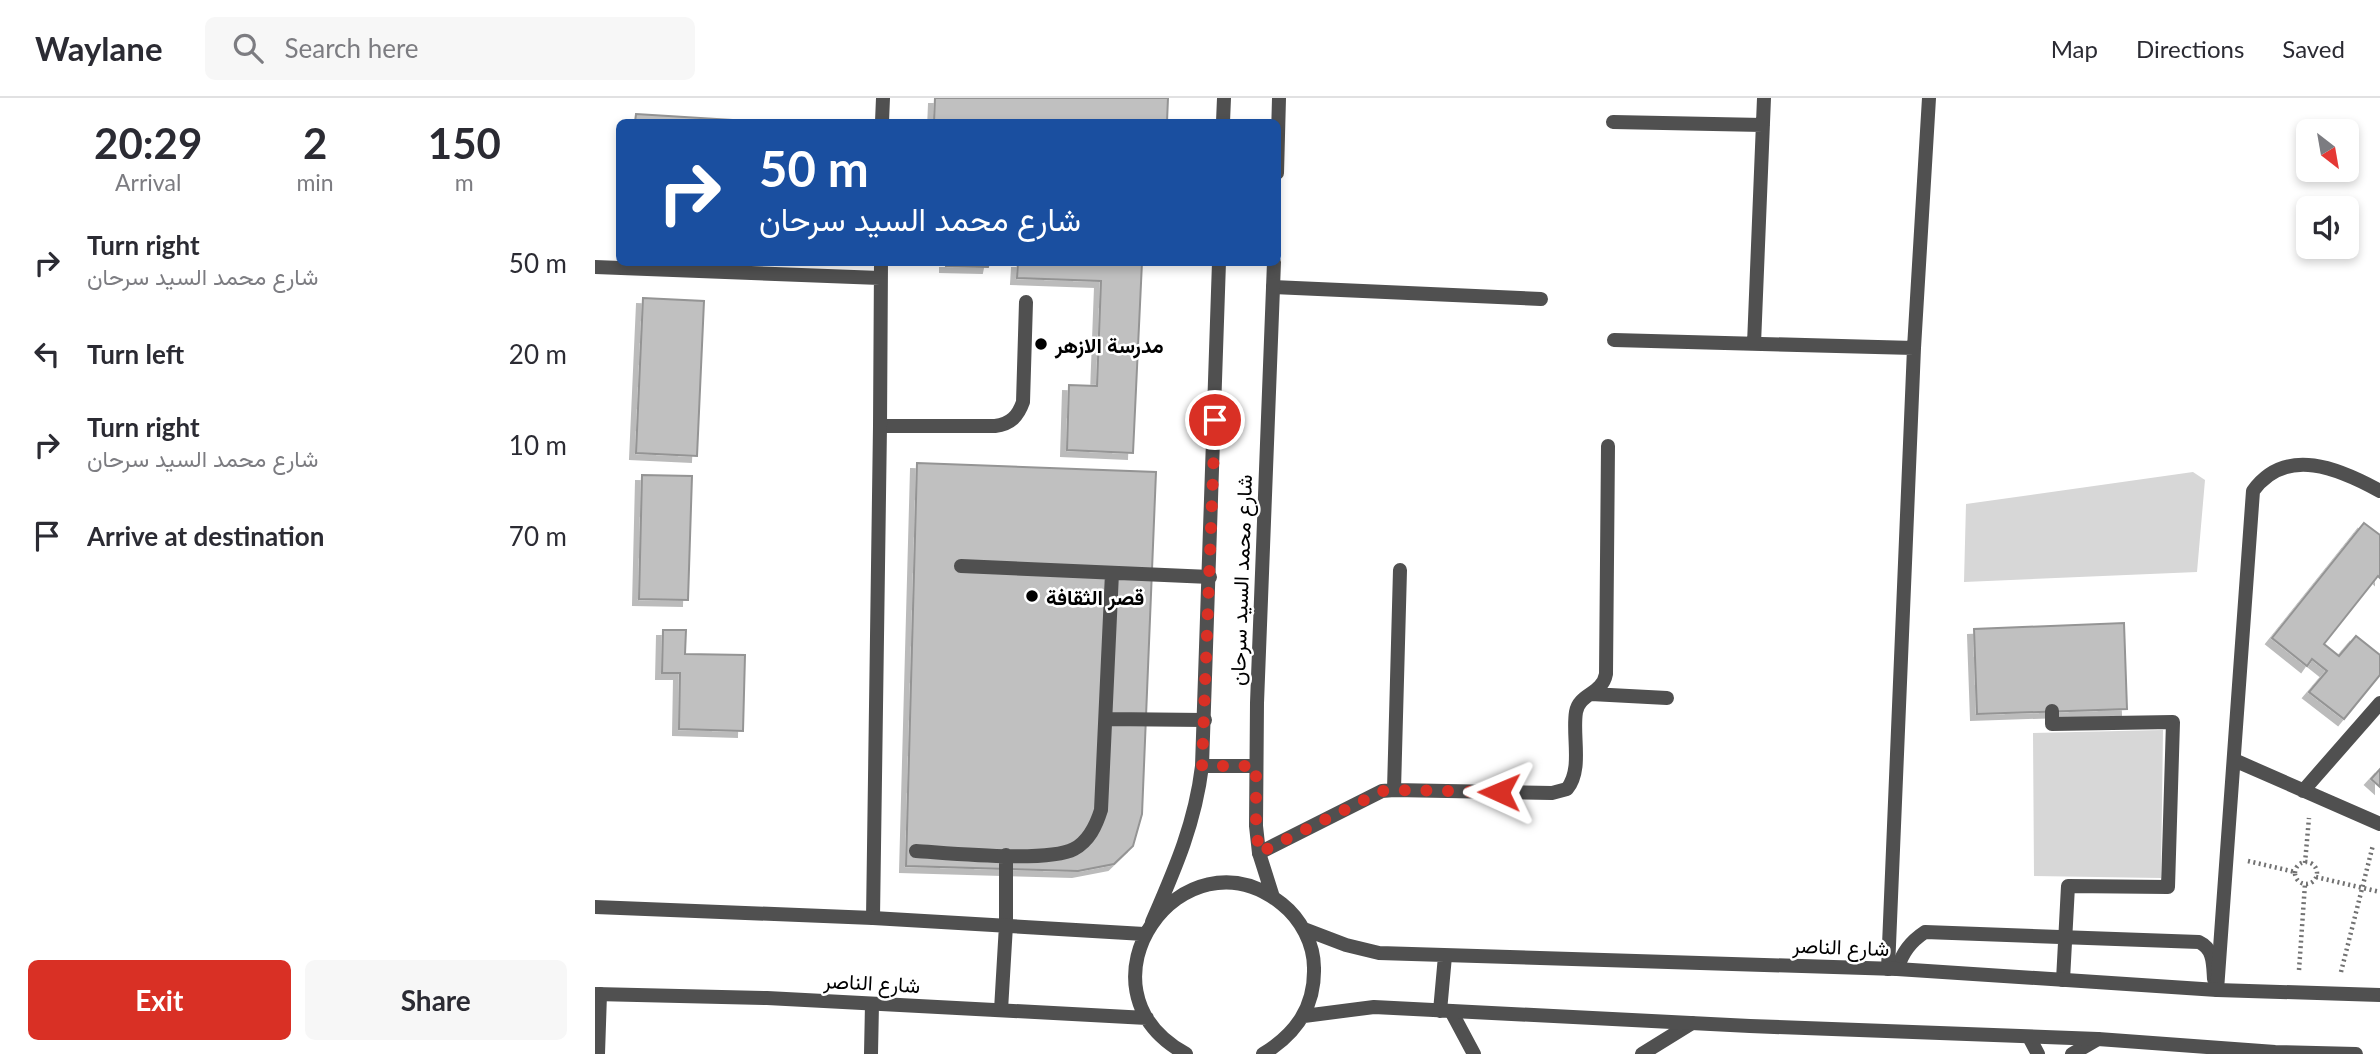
<!DOCTYPE html>
<html lang="en">
<head>
<meta charset="utf-8">
<style>
  body { margin:0; font-family:Lato,Vazirmatn,sans-serif; background:#f7f7f7; color:#2b2b33; height:100vh; display:flex; flex-direction:column; font-size:26px; white-space:nowrap }
  * { box-sizing:border-box; margin:0 }
  p { font-size:23px; color:#7c7c81 }
  .icon { flex:none; width:38px; height:38px; fill:none; stroke:currentColor; stroke-width:2; stroke-linecap:round; stroke-linejoin:round }
  .map { position:relative; flex:1; overflow:hidden }
  .sheet { display:flex; flex-direction:column; background:#fff; width:595px }
  .sheet>* { flex:none }
  .top-card { position:absolute; left:21px; top:21px; width:665px; height:147px; border-radius:10px; box-shadow:0 4px 10px #0003; background:#1a4fa0; color:#fff; overflow:hidden }
  .needle { width:46px; rotate:149deg }
  .tools { position:absolute; left:1701px; top:21px; display:grid; gap:14px }
  .tools a { display:grid; place-items:center; width:63px; height:63px; border-radius:10px; background:#fff; box-shadow:0 4px 10px #0003; font-size:35px }
  .pin { position:absolute; display:grid; place-items:center; width:60px; height:60px; color:#fff; margin:-30px; border:4px solid #fff; border-radius:50%; box-shadow:0 2px 7px #0007 }
  .me { position:absolute; width:77px; margin:-38px; rotate:271deg; stroke-linejoin:round; filter:drop-shadow(0 0 5px #0008) }
  .turn { display:flex; align-items:center; gap:24px; height:147px; padding:0 28px; font-size:32px }
  .turn .icon { width:91px; height:91px; stroke-width:2.5 }
  .turn b { display:block; font-size:49px; line-height:60px }
  .eta { display:flex; justify-content:space-evenly; align-items:center; height:119px; text-align:center }
  .eta b { font-size:42px; font-weight:700; line-height:49px }
  .cta { display:flex; gap:14px; margin-top:auto; padding:14px 28px }
  .cta a { flex:1; height:80px; border-radius:10px; background:#d93025; color:#fff; font-size:28px; font-weight:700; line-height:80px; text-align:center }
  .cta a+a { background:#f7f7f7; color:#2b2b33 }
  ul { padding:0; list-style:none }
  li { display:flex; align-items:center; gap:21px; height:91px; padding:0 28px }
  li div { flex:1 }
  li b { display:block; font-size:26px }
  li em { font-style:normal }
  header { display:flex; align-items:center; gap:42px; box-sizing:border-box; height:98px; padding:0 35px; background:#fff; border-bottom:2px solid #e1e1e2 }
  header strong { font-size:33px }
  nav { display:flex; gap:38px; margin-inline-start:auto; font-size:24px }
  .search { width:490px; height:63px; background:#f7f7f7; display:flex; align-items:center; gap:18px; box-sizing:border-box; padding:0 24px; border-radius:10px; color:#7c7c81; font-size:26px }
  main { display:flex; flex:1; min-height:0 }
  .map>svg:first-child { display:block }
</style>
</head>
<body>
<header>
<strong>Waylane</strong>
<div class="search"><svg class="icon" aria-label="search" viewBox="0 0 24 24"><circle cx="10" cy="10" r="6"/><path d="M15 15l6 6"/></svg>Search here</div>
<nav><a>Map</a><a>Directions</a><a>Saved</a></nav>
</header>
<main>
<section class="sheet">
<div class="eta">
<div><b>20:29</b><p>Arrival</p></div>
<div><b>2</b><p>min</p></div>
<div><b>150</b><p>m</p></div>
</div>
<ul>
<li><svg class="icon" aria-label="right" viewBox="0 0 24 24"><path d="M7 20v-9h11M14 6l5 5-5 5"/></svg><div><b>Turn right</b><p>شارع محمد السيد سرحان</p></div><em>50 m</em></li>
<li><svg class="icon" aria-label="left" viewBox="0 0 24 24"><path d="M17 20v-9H6M10 6l-5 5 5 5"/></svg><div><b>Turn left</b></div><em>20 m</em></li>
<li><svg class="icon" aria-label="right" viewBox="0 0 24 24"><path d="M7 20v-9h11M14 6l5 5-5 5"/></svg><div><b>Turn right</b><p>شارع محمد السيد سرحان</p></div><em>10 m</em></li>
<li><svg class="icon" aria-label="arrive" viewBox="0 0 24 24"><path d="M6 21V4h12l-3 4 3 4H6"/></svg><div><b>Arrive at destination</b></div><em>70 m</em></li>
</ul>
<div class="cta"><a>Exit</a><a>Share</a></div>
</section>
<div class="map">
<svg width="1785" height="956" viewBox="0 0 1785 956">
  <defs>
    <filter id="shadow"><feDropShadow dx="-6" dy="6" stdDeviation="0" flood-color="#0004"/></filter>
  </defs>
  <rect width="100%" height="100%" fill="#fff"/>
  <path fill="#d7d7d7" d="M1598,374L1610,382L1602,474L1369,484L1371,406Z
    M1568,632L1566,780L1439,778L1438,635Z"/>
  <path fill="#c0c0c0" stroke="#949494" stroke-width="2" filter="url(#shadow)" d="M340,0H573L572,24H339Z
    M41,16L170,24H40Z
    M351,164H394L393,169L351,168Z
    M423,164H547L538,355L472,352L474,287L502,288L506,183L422,180Z
    M48,200L109,203L102,358L41,355Z
    M322,365L561,374L547,716L538,748L519,766L483,773L311,768Z
    M47,377L97,378L93,502L44,501Z
    M1769,425L1785,437V480L1783,478L1729,546L1744,558L1761,538L1785,557V577L1749,621L1714,594L1732,573L1717,561L1712,568L1677,540Z
    M1529,525L1532,611L1382,616L1379,531Z
    M68,532H91L90,556L150,557L148,633L84,631L85,575H67Z
    M1785,671V689L1776,681Z"/>
  <g fill="none" stroke-linecap="round" stroke-linejoin="round">
    <path stroke="#727272" stroke-width="4.5" stroke-dasharray="2 3.5" stroke-linecap="butt" d="M1653,763L1700,774
      M1700 775a11 11 0 1 1 22 0a11 11 0 1 1-22 0Z
      M1710,765L1714,720
      M1721,779L1785,794
      M1704,872L1710,786
      M1746,874L1778,747"/>
    <path stroke="#505050" stroke-width="14" d="M678,189L946,201
      M285,328H400C416,326 423,318 428,304L431,204
      M366,468L615,479
      M996,596L1072,600
      M1457,613V626L1578,624L1573,789L1473,788L1468,882
      M511,621L610,622
      M799,692L805,472
      M321,753C354,755 453,765 479,751C494,743 501,728 506,712L517,475
      M664,755L787,693L799,692L957,695L972,691C988,671 977,638 981,614C984,595 1007,597 1011,576L1013,348
      M411,827V757
      M1302,871C1308,854 1315,844 1330,834L1604,844C1619,851 1618,866 1619,881
      M856,913L879,956
      M1047,956L1097,925"/>
    <path stroke="#505050" stroke-width="14" d="M287,24L288,0
      M1018,24L1168,27
      M0,169L285,180
      M1019,242L1319,250
      M1159,246L1169,0
      M1639,662L1785,726
      M1708,693L1785,605
      M278,820L285,328L286,164
      M1293,871L1319,250L1334,0
      M1622,892L1658,393C1691,347 1745,371 1785,393
      M1434,939L1443,956
      M3,956L5,896
      M276,956L277,906
      M1477,956L1503,941"/>
    <path stroke="#505050" stroke-width="14" d="M628,24L629,0
      M682,75L684,0
      M607,668H661
      M678,799L664,755L661,728L662,605L679,164
      M0,809L278,820L549,836
      M557,824C580,771 600,726 607,668L624,164
      M709,831L751,847L784,855L1302,871L1622,892L1785,897
      M0,896L172,900L552,920
      M406,912L411,827
      M845,913L850,858
      M709,918L779,909L1155,928L1503,941L1680,954L1761,956
      M591,956C471,890 588,726 687,806C706,821 719,846 719,870C720,909 701,936 668,956"/>
  </g>
  <g fill="none" stroke-linecap="round" stroke-linejoin="round">
    <path stroke="#d93025" stroke-width="12" stroke-dasharray="0 21.6" d="M620,322L607,668H661V728L664,755L787,693L799,692L904,694"/>
  </g>
  <g fill="#000" stroke="#fff" stroke-width="2.5">
    <circle cx="446" cy="246" r="7"/>
    <circle cx="437" cy="498" r="7"/>
  </g>
  <g text-anchor="middle" dominant-baseline="central" stroke-width="5" stroke-linejoin="round" paint-order="stroke">
    <g font-size="21" font-weight="bold" fill="#000" stroke="#fff" text-anchor="start">
      <text x="460" y="246">مدرسة الازهر</text>
      <text x="451" y="498">قصر الثقافة</text>
    </g>
    <g font-size="21" fill="#000" stroke="#fff">
      <text transform="translate(645 482) rotate(-88)">شارع محمد السيد سرحان</text>
      <text transform="translate(1246 848) rotate(2)">شارع الناصر</text>
      <text transform="translate(277 884) rotate(3)">شارع الناصر</text>
    </g>
  </g>
</svg>
<div class="tools">
<a><svg class="needle" viewBox="-14 -14 28 28"><path d="M0-13l5 13h-10z" fill="#e53935"/><path d="M0 13l5-13h-10z" fill="#7c7c81"/></svg></a>
<a><svg class="icon" aria-label="sound" viewBox="0 0 24 24"><path d="M4 9h4l5-4v14l-5-4H4zM17 9q2 3 0 6"/></svg></a>
</div>
<div class="pin" style="left:620px;top:322px;background:#d93025"><svg class="icon" aria-label="arrive" viewBox="0 0 24 24"><path d="M6 21V4h12l-3 4 3 4H6"/></svg></div>
<svg class="me" style="left:904px;top:694px" viewBox="-20 -20 40 40"><path d="M0-17L14 15 0 8-14 15z" fill="#d93025" stroke="#fff" stroke-width="4"/></svg>
<div class="top-card">
<div class="turn"><svg class="icon" aria-label="right" viewBox="0 0 24 24"><path d="M7 20v-9h11M14 6l5 5-5 5"/></svg><div><b>50 m</b>شارع محمد السيد سرحان</div></div>
</div>
</div>
</main>
</body>
</html>
